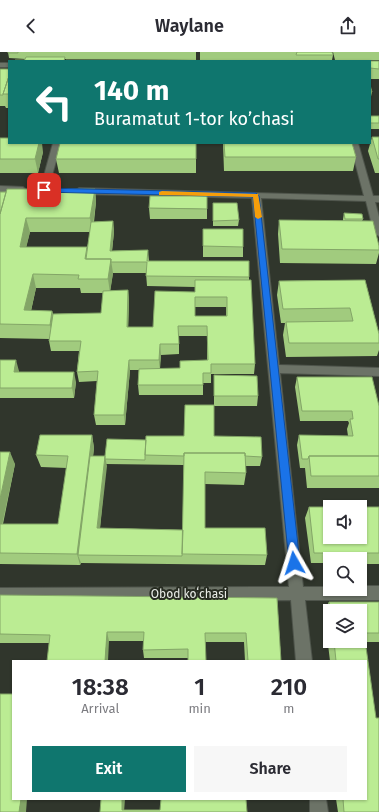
<!DOCTYPE html>
<html lang="en">
<head>
<meta charset="utf-8">
<style>
  body { margin:0; font-family:"Fira Sans",sans-serif; background:#f7f7f7; color:#2b2b33; height:100vh; display:flex; flex-direction:column; font-size:15px; white-space:nowrap }
  * { box-sizing:border-box; margin:0 }
  p { font-size:13px; color:#7c7c81 }
  .icon { flex:none; width:22px; height:22px; fill:none; stroke:currentColor; stroke-width:2; stroke-linecap:round; stroke-linejoin:round }
  .map { position:relative; flex:1; overflow:hidden }
  .panel { position:absolute; left:12px; top:608px; width:355px; height:140px; display:flex; flex-direction:column; background:#fff; border-radius:0px; box-shadow:0 1px 3px #0004 }
  .panel>* { flex:none }
  .top-card { position:absolute; left:8px; top:8px; width:363px; height:84px; border-radius:0px; box-shadow:0 1px 3px #0004; background:#0f766e; color:#fff; overflow:hidden }
  .tools { position:absolute; left:323px; top:448px; display:grid; gap:8px }
  .tools a { display:grid; place-items:center; width:44px; height:44px; border-radius:0px; background:#fff; box-shadow:0 1px 3px #0004; font-size:20px }
  .pin { position:absolute; display:grid; place-items:center; width:34px; height:34px; color:#fff; margin:-17px; border-radius:8px; box-shadow:0 2px 6px #0006 }
  .me { position:absolute; width:44px; margin:-22px; rotate:354deg; stroke-linejoin:round; filter:drop-shadow(0 0 3px #0008) }
  .turn { display:flex; align-items:center; gap:14px; height:84px; padding:0 20px; font-size:18px }
  .turn .icon { width:52px; height:52px; stroke-width:2.5 }
  .turn b { display:block; font-size:28px; line-height:34px }
  .eta { display:flex; justify-content:space-evenly; align-items:center; height:68px; text-align:center }
  .eta b { font-size:24px; font-weight:600; line-height:28px }
  .action { display:flex; gap:8px; margin-top:auto; padding:8px 20px }
  .action a { flex:1; height:46px; border-radius:0px; background:#0f766e; color:#fff; font-size:16px; font-weight:600; line-height:46px; text-align:center }
  .action a+a { background:#f7f7f7; color:#2b2b33 }
  header { display:flex; justify-content:space-between; align-items:center; height:52px; padding:0 20px; background:#fff; font-size:18px; font-weight:600 }
  .map>svg:first-child { display:block }
</style>
</head>
<body>
<header><svg class="icon" aria-label="back" viewBox="0 0 24 24"><path d="M15 5l-7 7 7 7"/></svg>Waylane<svg class="icon" aria-label="share" viewBox="0 0 24 24"><path d="M12 15V3M7 8l5-5 5 5M5 13v7h14v-7"/></svg></header>
<div class="map">
<svg width="379" height="760" viewBox="0 0 379 760">
  <rect width="100%" height="100%" fill="#30362c"/>
  <g fill="none" stroke-linecap="round" stroke-linejoin="round">
    <g stroke="#4e544b" stroke-width="2">
      <path id="minor" d="M0,11H9V15H0Z
        M53,91H61L48,138L44,141L40,138Z
        M350,91H358L373,144H379V150H375L379,165V184L374,181L366,149L261,146L279,313L379,316V324L280,321L303,535H330V537H360V534H379V548H305L312,609H296L291,548L0,550V536L289,535L252,146L79,142L75,139L79,136L364,144Z
        M0,134L23,135L27,138L23,141L0,140Z
        M310,747H326L328,760H310Z"/>
    </g>
    <use href="#minor" fill="#6c7367" fill-rule="evenodd"/>
  </g>
  <path fill="#a1cb7e" fill-rule="evenodd" d="M8,0H196V8L66,7L25,8V7L9,6Z
    M200,0H332L333,3L332,8H200Z
    M333,0H379V8H335Z
    M370,9H379V27H370Z
    M0,17H9V56H6L5,54H0Z
    M370,33L372,40L370,49Z
    M370,64H379V77H370Z
    M372,85H379V121H375L368,99Z
    M0,86L43,100L38,121H0Z
    M196,91V121H59L56,107Z
    M223,91H352L356,105L353,119H224Z
    M95,137L96,150L94,170L113,169L114,180L112,199L148,198L149,209L249,225V228L255,312L254,322H211V331H203V343H139L138,333L139,318H130L125,373H96L94,363L97,329L79,330L77,320L79,299H51L49,289V287L0,286V140ZM30,180H90L87,197L26,195ZM113,221H146L147,234L195,235V240L153,275H128L129,249L128,238L110,239ZM36,236H80L81,241H103L101,261L53,262L52,259H31ZM195,255H226V264H195ZM179,284H207V308L180,316L160,317L161,303L179,302Z
    M213,151L239,168L238,174H213Z
    M149,156L207,157V167H150Z
    M344,161L363,167L362,169L379,194V201L376,212L280,211L278,182L279,168L343,169V167Z
    M203,177L243,195V205H203Z
    M365,228L379,282V298L377,304L286,305L283,283L285,271H281L277,243L279,229Z
    M0,308L19,319V320L76,330L74,346H0Z
    M214,323L258,344L257,354H214V384L262,405L260,414H245L246,421L244,433L205,432V476L267,503L265,513L81,511L80,513L0,512V400L15,412L3,472H58L67,416L41,415L36,403L92,383L94,396L93,404H105L146,388L184,384L214,353ZM106,412L184,413L183,478L100,476Z
    M297,325L379,354V436H307L305,416H300L297,393L299,383L348,384L347,377L349,371L348,369H300L295,335Z
    M309,455H379V512H360V507H330V511H311L305,466Z
    M0,543L277,546L281,609H245L244,590H205L188,606H144L143,598V589H109L49,591H0Z
    M329,550H379V590H365L379,760H338L336,747H366V609H330L324,559ZM330,559L360,589H330Z"/>
  <path fill="#83a567" d="M39,91H42L43,100L38,121L35,107Z
    M95,137L96,150L92,180L90,166Z
    M26,166L30,180L23,209L20,195Z
    M113,169L114,180L111,208L113,221L110,241L108,227L110,199Z
    M33,222L36,236L28,272L24,258Z
    M128,238L129,249L128,286L127,275Z
    M52,259L55,272L53,287L50,273Z
    M160,292L161,303L159,318V308Z
    M16,308L19,319L17,330L14,320Z
    M129,308L130,318L125,373L124,363Z
    M74,320L76,330L74,346L72,336Z
    M92,383L94,396L82,503H78L81,511L80,513L77,502Z
    M10,400L15,412L0,483V447Z
    M105,404L107,414L99,485L97,476Z
    M107,580L109,589L108,609H105Z
    M21,747H27L26,760H19Z
    M122,747H125L124,760L122,758Z"/>
  <path fill="#bbec93" stroke="#83a567" fill-rule="evenodd" d="M8,0H18V1H8Z
    M297,0H332L333,3H296Z
    M26,5H65L64,9H24Z
    M15,8H25L24,9H14Z
    M66,8L347,9H66Z
    M370,9H379V17L370,16Z
    M0,17H9V24L3,42V43H0Z
    M9,24V42H3Z
    M370,33L372,40H370Z
    M370,64H379V71H370Z
    M372,85H379V107H378Z
    M0,86H9V91H39L35,107H0Z
    M60,91H196V107H56Z
    M224,91H352L356,105H225Z
    M7,137H95L90,166H26L20,195H87L85,207H111L108,227H78L79,223L33,222L24,258L52,259L50,273L0,272V162Z
    M0,140H6L0,162Z
    M150,144H207V157L149,156Z
    M213,151H237L239,168L213,169Z
    M344,161L362,162L363,167H345Z
    M279,168L373,169L379,194V198L282,197Z
    M113,169L110,199L148,198L147,209H249V225L146,224L147,210H111V207H86L91,170Z
    M203,177H243V195L203,194Z
    M195,228H251L255,312H211V321H203V333H138L139,317L180,316V309L208,308L207,274H178L179,292H160L159,308H129L124,363H94L98,319L77,320L81,289H49L53,262L101,261L103,239L128,238L127,275H153L155,239L195,240ZM195,245H227V264H195Z
    M365,228L379,282V291H289L286,270L353,269L350,256L283,257L279,229Z
    M0,308H16L14,320H74L72,336H0Z
    M214,323L257,324L258,344H214Z
    M297,325H372L379,354V404H309L308,407H302L299,383L353,384L350,367H353L352,359H302Z
    M185,353H214V384L261,385L262,405L245,404V401H184V404L145,403L146,384H184Z
    M40,383H92L77,502L0,501V472H58L68,404L36,403Z
    M107,387L146,388L145,403V408L105,407V404Z
    M0,400H10L0,447Z
    M184,401H245L246,421L205,420V476H265L267,503L182,502Z
    M90,404H105L97,476L183,478L182,504L78,503Z
    M309,404H379V424H311Z
    M309,455H379V501H314ZM330,455H360V485H330Z
    M0,543L277,546L281,609H248L246,581H205L206,609H188V597L143,598L144,580H107L105,609H47L50,583L0,582Z
    M329,550H379V581H364L376,666H379V760H344L343,747H366V609H336L334,589H360V559H330Z
    M0,642H13V747H21L19,760H0Z
    M101,747H122V758H160L161,747H246L247,760H100Z"/>
  <path fill="#1a73e8" stroke="#114b97" d="M44,136L256,141L259,144L300,511L298,515L294,516L291,515L289,511L253,145L42,140L41,138Z"/>
  <path fill="#f59e0b" d="M162,139L258,142L262,165L258,167L255,165L253,145L159,143V140Z"/>
  <g text-anchor="middle" dominant-baseline="central" stroke-width="4" stroke-linejoin="round" paint-order="stroke">
    <g font-size="12" fill="#e9ede7" stroke="#272c22">
      <text x="189" y="542">Obod koʻchasi</text>
    </g>
  </g>
</svg>
<div class="tools">
<a><svg class="icon" aria-label="sound" viewBox="0 0 24 24"><path d="M4 9h4l5-4v14l-5-4H4zM17 9q2 3 0 6"/></svg></a>
<a><svg class="icon" aria-label="search" viewBox="0 0 24 24"><circle cx="10" cy="10" r="6"/><path d="M15 15l6 6"/></svg></a>
<a><svg class="icon" aria-label="layers" viewBox="0 0 24 24"><path d="M12 4l9 5-9 5-9-5zM3 14l9 5 9-5"/></svg></a>
</div>
<div class="pin" style="left:44px;top:138px;background:#d93025"><svg class="icon" aria-label="arrive" viewBox="0 0 24 24"><path d="M6 21V4h12l-3 4 3 4H6"/></svg></div>
<svg class="me" style="left:294px;top:511px" viewBox="-20 -20 40 40"><path d="M0-17L14 15 0 8-14 15z" fill="#1a73e8" stroke="#fff" stroke-width="4"/></svg>
<div class="top-card">
<div class="turn"><svg class="icon" aria-label="left" viewBox="0 0 24 24"><path d="M17 20v-9H6M10 6l-5 5 5 5"/></svg><div><b>140 m</b>Buramatut 1-tor koʼchasi</div></div>
</div>
<section class="panel">
<div class="eta">
<div><b>18:38</b><p>Arrival</p></div>
<div><b>1</b><p>min</p></div>
<div><b>210</b><p>m</p></div>
</div>
<div class="action"><a>Exit</a><a>Share</a></div>
</section>
</div>
</body>
</html>
